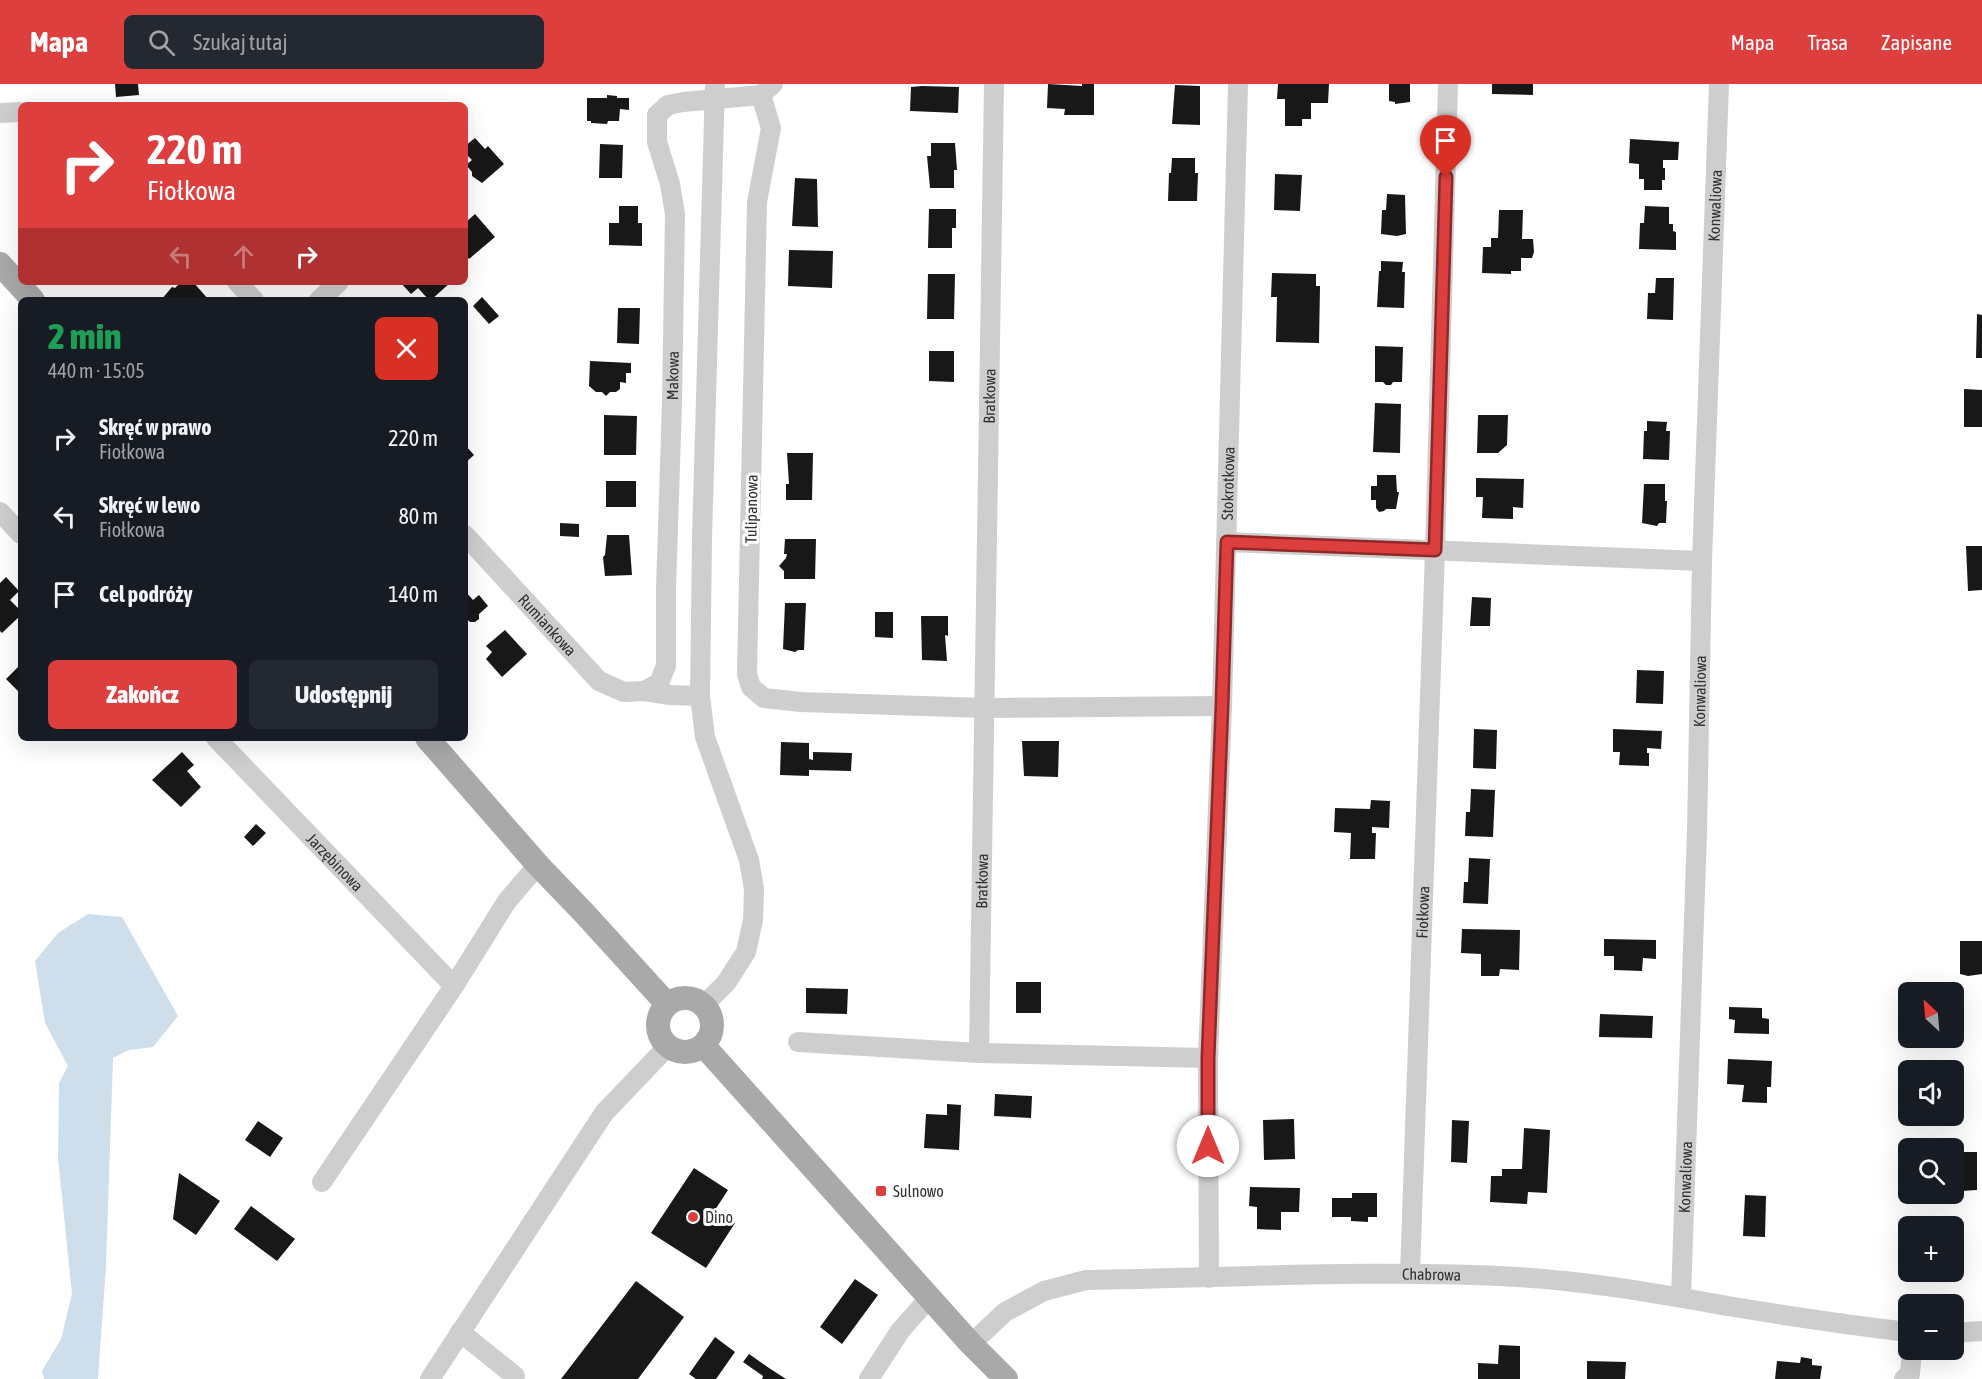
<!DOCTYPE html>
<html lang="pl">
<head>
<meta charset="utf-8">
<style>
  body { margin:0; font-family:"Asap Condensed",sans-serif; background:#242831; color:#f1f3f6; height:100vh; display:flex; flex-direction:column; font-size:22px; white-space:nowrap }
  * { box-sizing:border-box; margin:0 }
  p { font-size:20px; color:#9ea1a6 }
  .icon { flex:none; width:33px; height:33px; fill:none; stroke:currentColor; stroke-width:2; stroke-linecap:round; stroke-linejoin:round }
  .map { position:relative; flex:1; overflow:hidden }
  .details { position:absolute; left:18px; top:213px; width:450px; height:444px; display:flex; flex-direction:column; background:#171b24; border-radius:9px; box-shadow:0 6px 24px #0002 }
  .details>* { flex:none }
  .top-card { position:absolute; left:18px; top:18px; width:450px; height:183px; border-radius:9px; box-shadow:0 6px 24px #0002; background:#dd3e3e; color:#fff; overflow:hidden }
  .needle { width:39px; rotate:334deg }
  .controls { position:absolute; left:1898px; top:898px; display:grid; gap:12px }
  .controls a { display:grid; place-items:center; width:66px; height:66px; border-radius:9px; background:#171b24; box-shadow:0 6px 24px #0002; font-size:30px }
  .pin { position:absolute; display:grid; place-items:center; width:51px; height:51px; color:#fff; margin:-62px -26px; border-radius:50% 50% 50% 0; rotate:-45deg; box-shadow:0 0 6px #0007 }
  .pin .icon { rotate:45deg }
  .me { position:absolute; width:66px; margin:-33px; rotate:0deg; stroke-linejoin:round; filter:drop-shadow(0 0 4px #0008) }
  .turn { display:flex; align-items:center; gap:21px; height:126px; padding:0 30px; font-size:27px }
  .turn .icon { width:78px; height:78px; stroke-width:2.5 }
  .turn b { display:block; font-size:42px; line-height:51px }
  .lanes { display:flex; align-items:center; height:57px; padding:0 30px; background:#0003; justify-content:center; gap:30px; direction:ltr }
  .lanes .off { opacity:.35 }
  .round { display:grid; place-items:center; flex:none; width:63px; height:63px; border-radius:9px; background:#242831 }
  .summary { display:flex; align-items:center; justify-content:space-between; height:102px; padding:0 30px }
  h1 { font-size:36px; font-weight:800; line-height:45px; color:#1e9e55 }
  .primary-button { display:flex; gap:12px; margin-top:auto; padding:12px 30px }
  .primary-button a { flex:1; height:69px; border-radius:9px; background:#dd3e3e; color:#fff; font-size:24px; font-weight:800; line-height:69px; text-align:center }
  .primary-button a+a { background:#242831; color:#f1f3f6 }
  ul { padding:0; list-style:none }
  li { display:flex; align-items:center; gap:18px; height:78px; padding:0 30px }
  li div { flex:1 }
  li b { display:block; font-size:22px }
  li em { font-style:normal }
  header { display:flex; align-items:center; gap:36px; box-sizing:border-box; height:84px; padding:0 30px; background:#dd3e3e; color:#fff }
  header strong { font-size:28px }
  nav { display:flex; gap:33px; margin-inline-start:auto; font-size:21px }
  .search { width:420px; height:54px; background:#242831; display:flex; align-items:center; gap:15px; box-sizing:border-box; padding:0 21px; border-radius:9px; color:#9ea1a6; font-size:22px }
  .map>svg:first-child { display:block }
</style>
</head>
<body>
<header>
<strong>Mapa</strong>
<div class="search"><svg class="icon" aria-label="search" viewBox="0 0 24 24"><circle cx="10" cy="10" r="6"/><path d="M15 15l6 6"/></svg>Szukaj tutaj</div>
<nav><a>Mapa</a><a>Trasa</a><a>Zapisane</a></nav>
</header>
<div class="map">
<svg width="1982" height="1295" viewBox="0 0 1982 1295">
  <rect width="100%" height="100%" fill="#fff"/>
  <path fill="#cedeeb" d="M88,830L122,833L178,932L153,963L129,966L113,974L106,1182L98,1295H44L42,1287L61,1255L72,1210L58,1074L59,999L68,982L45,939L35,877L58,849Z"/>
  <path fill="#181818" d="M115,0H138L139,11L116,13Z
    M1048,0L1082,2V0H1094V31H1064L1065,25L1047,24Z
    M1278,0H1329L1328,19H1311V35H1302V42H1285V15H1277Z
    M1389,0H1410V18L1395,20V18L1389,17Z
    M1492,0H1533V11L1492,10Z
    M1175,1L1200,2V41L1172,40Z
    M922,2L959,3L958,29L910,27L911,3Z
    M607,11L617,12V14H629V26L620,25L619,37H608L607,40L591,39V37H587V14H607Z
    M475,54L485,65L488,62L504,80L482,99L472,92V88L466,81L472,76L465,69V62Z
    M1630,55L1679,58L1678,76H1663V84H1665V96H1662V106H1644V95H1639V80L1629,79Z
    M931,59H955L957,86H954V104H930L927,72H931Z
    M600,60L623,61L622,94H599Z
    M1172,74H1195V89H1198L1197,117H1168L1169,89H1171Z
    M1275,90L1302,91L1300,127L1274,126Z
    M795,94L817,95L818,143L792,142Z
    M1387,110L1405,111L1406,150L1397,152L1381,150L1382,126H1386Z
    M619,122H638V139H642V162L609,161V139H619Z
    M1645,122L1669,123V140H1673V147L1676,148V166L1639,165L1640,139H1644Z
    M929,125H956V144H952V164H928Z
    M1499,126H1523L1522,155H1533L1534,168L1532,174H1521V187H1511V190L1482,189L1483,163H1491V154H1498Z
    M475,130L495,153L469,175L465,169V139Z
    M789,166L833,167L832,204L788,202Z
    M1381,177L1403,178L1402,188H1405L1404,224L1377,223L1379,187H1381Z
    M1272,189L1316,190V202H1320L1319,259L1276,258L1277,213H1271Z
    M928,190H955L954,235H927Z
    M1656,194H1674L1673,236L1647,235L1648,209H1655Z
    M181,198H193L209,216H161L172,203L175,204Z
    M400,198H451L431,216H429L418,204L411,210Z
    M482,213L499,232L489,240L473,222Z
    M618,224H640L639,260L617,259Z
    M1977,230L1982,231V274H1976Z
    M1375,262L1403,263L1402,298H1393L1391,301H1386L1383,298H1375Z
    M929,267H954V298L929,297Z
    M590,277L631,279V289H626V299L620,298V305L616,308H610L606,312L602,308H596L589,302Z
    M1964,305L1982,306V343H1964Z
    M1375,319L1401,320L1400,369L1373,368Z
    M604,331L637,332L636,371H604Z
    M1478,331H1508L1507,361L1498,369H1477Z
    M1647,337L1667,338L1666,347H1670L1669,376L1643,375L1644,347H1647Z
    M465,361L474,371L465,379Z
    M787,369H813L812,416H786V400H789Z
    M1377,391H1396L1397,408H1399L1396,425H1386L1384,427L1379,428L1376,424V416H1371V402H1377Z
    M1476,394L1524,395L1523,424L1513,423V435L1482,434L1483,413H1476Z
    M606,397H636V423H606Z
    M1644,400H1665V417H1667L1666,439H1659L1657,442L1642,439Z
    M560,439L579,440V453L560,452Z
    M607,451H629L632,491L605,492L603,473L605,471Z
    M785,455H816L815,495H784V487L779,482L786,474L787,470H784Z
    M1966,462H1982V506L1968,507Z
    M6,493L19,507L10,516L21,527V531L2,549L0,547V499Z
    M465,507L473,516L479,511L488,522L479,530V535L475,538H470L465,533Z
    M1472,513L1491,514L1490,542H1470Z
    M785,519H806L804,566H798L795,568L783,565Z
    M875,528H893V554L875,553Z
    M921,532H948V552L945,551L947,577L922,576Z
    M505,546L527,570L502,593L486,575L492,568L486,562Z
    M21,580V608L20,609L6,595Z
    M1637,586L1664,587L1663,620L1636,619Z
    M1474,645L1497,646L1496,685L1473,684Z
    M1613,645L1662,647L1661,665L1647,664V669H1649V682L1619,681L1620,668H1613Z
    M1022,657H1059L1058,693L1024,692Z
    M781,658L809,659V675L813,676V668L852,669L851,687L809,686V692L780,691Z
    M182,668L194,681L187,687L201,703L181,723L152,696Z
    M1471,705L1495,706L1493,753L1465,752L1466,728H1470Z
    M1371,716L1390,717L1389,744L1372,743V749H1376L1375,775H1350L1351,749L1334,748L1335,724L1370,725Z
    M256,740L266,749L253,762L244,753Z
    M1469,774L1490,775L1488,820L1463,819L1464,798H1468Z
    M1462,845L1520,846L1519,886L1500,885L1499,892H1481V870L1461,869Z
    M1604,855L1656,856V875L1643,874L1642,887L1614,886V872H1604Z
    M1960,857H1982V890L1968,892L1960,890Z
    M1016,898H1041V929H1016Z
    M806,904L848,905L847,930L806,929Z
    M1729,923L1762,924V934L1769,935V950L1734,949L1735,936L1729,935Z
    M1600,930L1653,932L1652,954L1599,953Z
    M1728,975L1772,977L1771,1003H1767V1019L1742,1018L1744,1001L1727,1000Z
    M995,1010L1032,1012L1031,1034L994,1032Z
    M947,1020L961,1021L959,1066L924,1064L926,1030L947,1031Z
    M1294,1035L1295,1075L1264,1076L1263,1036Z
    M1452,1036L1469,1037L1467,1079L1451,1078Z
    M258,1037L283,1054L270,1073L245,1056Z
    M1524,1044L1550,1046L1547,1109L1528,1108L1527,1120L1490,1118L1491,1092H1502V1085H1522Z
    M1953,1068H1977V1106L1961,1107L1957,1105L1958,1095H1953Z
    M694,1084L728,1106L715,1126L735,1139L706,1184L651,1149Z
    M179,1089L220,1117L196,1151L173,1135Z
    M1250,1103L1300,1104L1299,1128H1281V1146L1257,1145V1123L1249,1122Z
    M1352,1109H1377V1133H1368V1138L1351,1137V1133H1332V1114H1352Z
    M1745,1111L1766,1112L1765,1153L1743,1152Z
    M251,1122L295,1155L277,1177L234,1145Z
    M855,1195L878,1211L842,1260L820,1243Z
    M636,1197L684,1233L638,1295H561Z
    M715,1253L735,1268L716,1295H696L689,1290Z
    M1499,1261L1520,1262V1295H1478V1279L1498,1280Z
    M749,1270L769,1284L786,1295H762L763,1292L743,1278Z
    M1801,1273L1812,1275V1281L1822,1282L1820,1295H1775L1777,1277L1800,1279Z
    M1587,1277L1626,1278L1625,1295H1587Z"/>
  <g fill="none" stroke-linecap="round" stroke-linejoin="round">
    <g stroke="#cecece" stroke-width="20">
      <path d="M761,11L771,44L757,118L747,590L751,603L764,614L801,618L984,624L1222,622"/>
      <path d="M0,29L21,28"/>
      <path d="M237,198L254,216"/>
      <path d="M319,216L339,198"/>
      <path d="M0,428L21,450"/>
      <path id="s1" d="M465,451L599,597L624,608L644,607L670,611L700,612"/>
      <path d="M1226,458L1702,477"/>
      <path id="s2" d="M644,607L659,599L666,582V505L672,319L675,130L670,100L657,58V31L668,21L683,18L761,11L773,0"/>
      <path id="s3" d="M216,654L454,902"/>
      <path d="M704,921L726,899L746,868L753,836L754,805L749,776L705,653L700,612L702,454L715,0"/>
      <path d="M798,958L979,969L1208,974"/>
      <path id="s4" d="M979,969L994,0"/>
      <path d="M322,1098L454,902L507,817L538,781"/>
      <path id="s5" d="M1410,1190L1435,467L1448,0"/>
      <path id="s6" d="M1209,1194L1208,974L1222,622L1238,0"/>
      <path id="s7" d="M1681,1213L1697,748L1702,477L1719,0"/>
      <path d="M460,1248L515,1292"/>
      <path d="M1953,1249L1982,1247"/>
      <path id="s8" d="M971,1260L1005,1228L1044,1207L1086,1196C1229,1194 1374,1185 1517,1193C1588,1197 1659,1210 1728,1222C1788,1232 1848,1241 1908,1248"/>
      <path d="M430,1295L604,1029L668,962"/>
      <path d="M869,1295L900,1247L930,1213"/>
      <path d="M1904,1295L1910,1290L1912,1266"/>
    </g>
    <path stroke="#a9a9a9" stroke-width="24" d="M0,180L33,216
      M427,654L538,781L585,830L667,920
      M658 941a27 27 0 1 1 54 0a27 27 0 1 1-54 0Z
      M703,961L971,1260L1006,1295"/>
  </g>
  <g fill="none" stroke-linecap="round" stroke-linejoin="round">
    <g stroke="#902828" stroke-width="15">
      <path id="route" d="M1208,1062V974L1222,622L1227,458L1435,466L1446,93"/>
    </g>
    <use href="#route" stroke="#dd3e3e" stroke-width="10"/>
  </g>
  <g fill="#dd3e3e" stroke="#fff" stroke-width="2">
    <rect x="875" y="1101" width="12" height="12" rx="3"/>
    <circle cx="693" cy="1133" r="6"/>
  </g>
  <g text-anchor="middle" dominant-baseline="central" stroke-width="6" stroke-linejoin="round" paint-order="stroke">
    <g font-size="16" fill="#313131" stroke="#fff">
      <text stroke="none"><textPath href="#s7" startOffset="1092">Konwaliowa</textPath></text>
      <text stroke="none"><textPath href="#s2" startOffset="326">Makowa</textPath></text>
      <text stroke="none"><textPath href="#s4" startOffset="657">Bratkowa</textPath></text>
      <text stroke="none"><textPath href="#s6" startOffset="795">Stokrotkowa</textPath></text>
      <text transform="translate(751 425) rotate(-89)">Tulipanowa</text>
      <text stroke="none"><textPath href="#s1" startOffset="122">Rumiankowa</textPath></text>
      <text stroke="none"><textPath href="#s7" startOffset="606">Konwaliowa</textPath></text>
      <text stroke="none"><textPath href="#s3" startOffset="172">Jarzębinowa</textPath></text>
      <text stroke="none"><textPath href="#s4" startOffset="172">Bratkowa</textPath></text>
      <text stroke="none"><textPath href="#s5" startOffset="362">Fiołkowa</textPath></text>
      <text stroke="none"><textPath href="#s7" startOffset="120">Konwaliowa</textPath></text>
      <text stroke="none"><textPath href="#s8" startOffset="480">Chabrowa</textPath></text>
    </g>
    <g font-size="16" fill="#313131" stroke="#fff" text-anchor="start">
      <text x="893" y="1107">Sulnowo</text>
      <text x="705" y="1133">Dino</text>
    </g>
  </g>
</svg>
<div class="controls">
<a><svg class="needle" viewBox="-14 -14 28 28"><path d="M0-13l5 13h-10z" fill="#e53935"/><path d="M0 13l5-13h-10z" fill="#9ea1a6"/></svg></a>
<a><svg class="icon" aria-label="sound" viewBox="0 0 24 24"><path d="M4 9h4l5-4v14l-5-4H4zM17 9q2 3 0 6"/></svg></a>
<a><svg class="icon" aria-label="search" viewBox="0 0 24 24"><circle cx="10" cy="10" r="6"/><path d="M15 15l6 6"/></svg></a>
<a>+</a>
<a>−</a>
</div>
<div class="pin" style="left:1446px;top:93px;background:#d93025"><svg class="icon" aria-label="arrive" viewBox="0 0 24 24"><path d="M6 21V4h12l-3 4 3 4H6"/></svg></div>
<svg class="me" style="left:1208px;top:1062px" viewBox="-20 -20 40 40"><circle r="19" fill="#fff"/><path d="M0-13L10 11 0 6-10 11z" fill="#dd3e3e"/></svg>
<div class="top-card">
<div class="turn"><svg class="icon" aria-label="right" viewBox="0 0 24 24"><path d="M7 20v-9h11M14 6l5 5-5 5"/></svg><div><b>220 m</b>Fiołkowa</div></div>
<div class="lanes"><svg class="icon off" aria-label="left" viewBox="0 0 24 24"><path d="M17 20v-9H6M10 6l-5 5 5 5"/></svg><svg class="icon off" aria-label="ahead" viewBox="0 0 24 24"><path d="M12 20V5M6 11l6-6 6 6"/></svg><svg class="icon" aria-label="right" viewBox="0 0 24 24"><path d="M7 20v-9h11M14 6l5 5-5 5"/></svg></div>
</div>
<section class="details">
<div class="summary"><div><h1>2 min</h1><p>440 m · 15:05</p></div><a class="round" style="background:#d93025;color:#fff"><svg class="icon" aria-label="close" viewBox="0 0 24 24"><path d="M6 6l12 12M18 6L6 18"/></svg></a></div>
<ul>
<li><svg class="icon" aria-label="right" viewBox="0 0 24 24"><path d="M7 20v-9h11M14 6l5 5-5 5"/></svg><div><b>Skręć w prawo</b><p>Fiołkowa</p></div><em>220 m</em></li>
<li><svg class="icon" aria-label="left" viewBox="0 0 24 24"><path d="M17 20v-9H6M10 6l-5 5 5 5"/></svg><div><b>Skręć w lewo</b><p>Fiołkowa</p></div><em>80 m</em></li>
<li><svg class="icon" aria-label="arrive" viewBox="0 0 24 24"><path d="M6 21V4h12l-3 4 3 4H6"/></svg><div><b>Cel podróży</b></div><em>140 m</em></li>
</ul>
<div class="primary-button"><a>Zakończ</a><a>Udostępnij</a></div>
</section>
</div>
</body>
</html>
